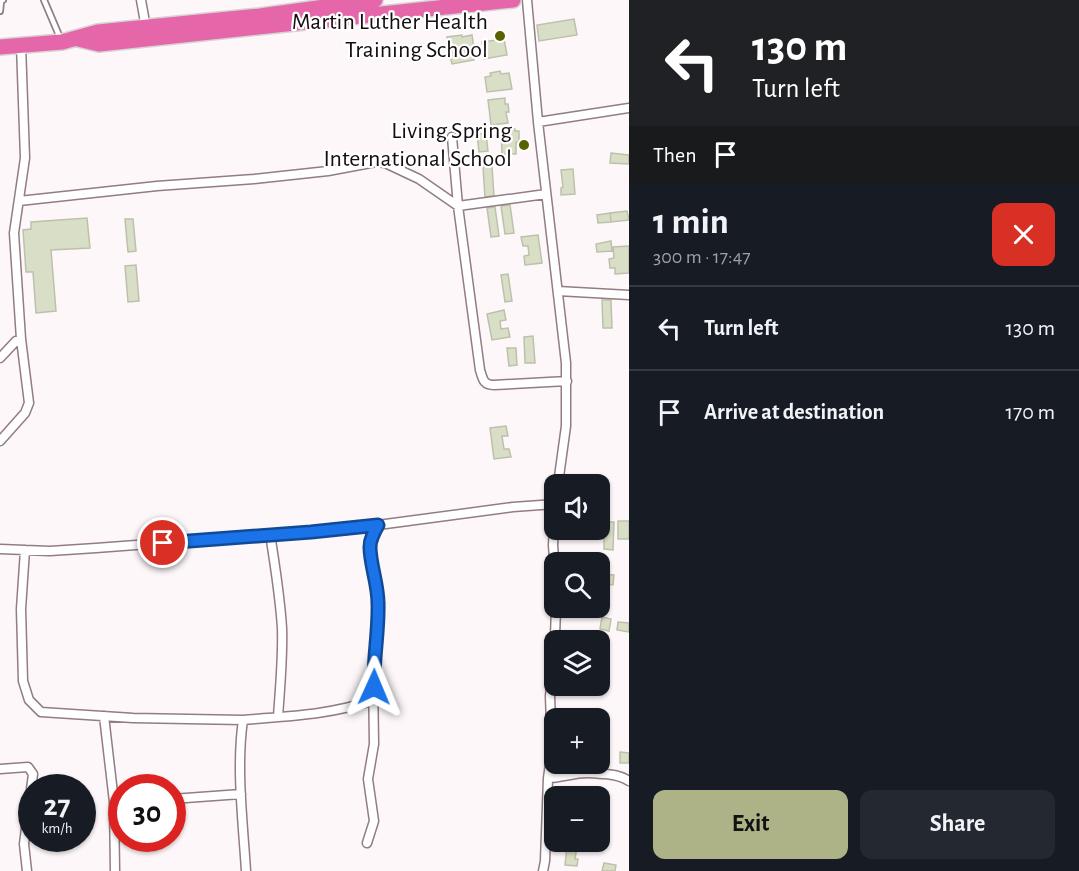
<!DOCTYPE html>
<html lang="en">
<head>
<meta charset="utf-8">
<style>
  body { margin:0; font-family:"Alegreya Sans",sans-serif; background:#242831; color:#f1f3f6; height:100vh; display:flex; flex-direction:column; font-size:22px; white-space:nowrap }
  * { box-sizing:border-box; margin:0 }
  p { font-size:20px; color:#9ea1a6 }
  .icon { flex:none; width:33px; height:33px; fill:none; stroke:currentColor; stroke-width:2; stroke-linecap:round; stroke-linejoin:round }
  .map { position:relative; flex:1; overflow:hidden }
  .side { display:flex; flex-direction:column; background:#171b24; width:450px }
  .side>* { flex:none }
  .hud { background:#202124; color:#fff; overflow:hidden }
  .tools { position:absolute; left:544px; top:474px; display:grid; gap:12px }
  .tools a { display:grid; place-items:center; width:66px; height:66px; border-radius:12px; background:#171b24; box-shadow:0 2px 4px #0004; font-size:30px }
  .speed { position:absolute; left:18px; top:774px; display:flex; gap:12px; font-size:30px; font-weight:700; text-align:center }
  .speed>* { display:grid; place-content:center; width:78px; height:78px; border-radius:50%; background:#171b24; box-shadow:0 2px 4px #0004; line-height:1 }
  .speed small { font-size:15px; font-weight:400 }
  .speed .limit { border:9px solid #d22; background:#fff; color:#111 }
  .pin { position:absolute; display:grid; place-items:center; width:51px; height:51px; color:#fff; margin:-26px; border:3px solid #fff; border-radius:50%; box-shadow:0 2px 6px #0007 }
  .me { position:absolute; width:66px; margin:-33px; rotate:1deg; stroke-linejoin:round; filter:drop-shadow(0 0 4px #0008) }
  .turn { display:flex; align-items:center; gap:21px; height:126px; padding:0 24px; font-size:27px }
  .turn .icon { width:78px; height:78px; stroke-width:2.5 }
  .turn b { display:block; font-size:42px; line-height:51px }
  .then { display:flex; align-items:center; height:57px; padding:0 24px; background:#0003; gap:12px; font-size:22px }
  .round { display:grid; place-items:center; flex:none; width:63px; height:63px; border-radius:12px; background:#242831 }
  .overview { display:flex; align-items:center; justify-content:space-between; height:102px; padding:0 24px }
  h1 { font-size:36px; font-weight:600; line-height:45px }
  .action { display:flex; gap:12px; margin-top:auto; padding:12px 24px }
  .action a { flex:1; height:69px; border-radius:12px; background:#adb287; color:#111; font-size:24px; font-weight:600; line-height:69px; text-align:center }
  .action a+a { background:#242831; color:#f1f3f6 }
  ul { padding:0; list-style:none }
  li { display:flex; align-items:center; gap:18px; height:84px; padding:0 24px; border-top:2px solid #363941 }
  li div { flex:1 }
  li b { display:block; font-size:22px }
  li em { font-style:normal }
  main { display:flex; flex:1; min-height:0 }
  .map>svg:first-child { display:block }
</style>
</head>
<body>
<main>
<div class="map">
<svg width="629" height="871" viewBox="0 0 629 871">
  <rect width="100%" height="100%" fill="#fdf7fa"/>
  <path fill="#d9dec7" stroke="#bdc1ab" stroke-width="1.5" d="M574,19L577,35L539,41L537,25Z
    M462,35V37L472,35L474,49H472L474,60L452,64L450,56H453L451,46H448L447,37Z
    M504,39L507,55L484,59L482,42Z
    M500,71L501,74L509,73L512,89L487,92L485,77L491,76L490,73Z
    M505,98V104H508L509,112H506L508,123L491,125L488,100Z
    M501,129H515V131H519V142H516V154H502Z
    M486,133L488,151L479,152L477,134Z
    M611,153L629,155V164L610,163Z
    M483,167H492L494,196L485,197Z
    M573,169L575,194L561,195V188L563,187L561,170Z
    M510,205L514,233L505,234L501,206Z
    M495,207L499,236L491,237L487,208Z
    M627,211L629,220L611,222L610,213Z
    M610,213L611,222L598,223L597,215Z
    M87,218L90,248L51,250L56,311L36,313L33,272H26L23,230L31,229V222Z
    M125,219H133L136,251L128,252Z
    M538,235L542,263L525,265L524,256L529,255L528,246H523L521,237Z
    M611,241L612,251L597,252L596,244Z
    M629,246V273L615,274V268H610L609,259L614,258L613,247Z
    M136,265L139,301L128,302L125,266Z
    M508,274L512,301L505,302L501,275Z
    M602,300H611L612,328H603Z
    M504,310L506,320L500,321L501,329L508,328L510,337L492,340L487,314Z
    M533,336L535,363H525L524,337Z
    M507,348H516L517,365L509,366Z
    M506,426L508,436H502L504,449H509L511,457L494,459L490,428Z
    M618,521H629V539H618Z
    M604,522H614L613,550L604,549Z
    M600,574L614,575L613,585L600,583Z
    M602,617L611,619L609,631L600,629Z
    M618,622L629,623V632L617,630Z
    M601,664L609,665L607,684L600,683Z
    M620,752L629,753V763H620Z
    M567,846L577,847L575,859H578L577,866L565,865Z
    M604,863L616,865L615,871H602Z"/>
  <g fill="none" stroke-linecap="round" stroke-linejoin="round">
    <g stroke="#927c85" stroke-width="8">
      <path id="lane" d="M44,0L61,40
        M0,11L1,1L3,0"/>
    </g>
    <g stroke="#927c85" stroke-width="11">
      <path id="street" d="M141,0L146,28
        M527,0L538,122L566,363V426L558,484
        M538,122L629,108
        M452,137L458,206L480,370C483,379 483,385 494,385L567,381
        M19,201L157,186L254,179L328,171L376,162L385,163L419,179L458,206L546,194
        M558,291L629,295
        M0,358L16,341L21,339
        M0,441L25,413L29,403L21,339L14,233L25,158L21,45
        M555,511L553,545L555,572
        M270,534C275,565 280,596 282,628C283,658 280,687 278,717
        M0,549L50,551L96,548L311,532L378,525L513,507L555,504
        M25,550L21,609L23,681L29,700L41,712L133,718L243,720
        M104,716L114,802
        M0,769L28,767L33,774L24,844L27,871
        M548,778C561,778 573,773 587,773C593,773 600,774 606,774C615,775 622,776 629,781
        M172,799L241,794
        M367,843L374,821L368,779L374,744L373,675L379,605L378,588L370,549L371,539L378,525
        M115,871L114,802H122
        M246,871C243,823 236,767 243,720C290,716 329,715 374,700
        M543,871L545,861L548,778L552,750L550,696L554,664L556,608"/>
    </g>
    <g stroke="#d5d3d4" stroke-width="18">
      <path id="highway" d="M78,39L99,44L513,0
        M0,47L62,42L98,32L260,16L375,0"/>
    </g>
    <use href="#lane" stroke="#fff" stroke-width="4.5"/>
    <use href="#street" stroke="#fff" stroke-width="8"/>
    <use href="#highway" stroke="#e566a9" stroke-width="15"/>
  </g>
  <g fill="none" stroke-linecap="round" stroke-linejoin="round">
    <g stroke="#114b97" stroke-width="15">
      <path id="route" d="M163,543L311,532L378,525C374,532 370,539 370,547C370,564 378,584 378,603C379,631 373,659 374,687"/>
    </g>
    <use href="#route" stroke="#1a73e8" stroke-width="10"/>
  </g>
  <g fill="#596200" stroke="#fff" stroke-width="2">
    <circle cx="500" cy="36" r="6"/>
    <circle cx="524" cy="145" r="6"/>
  </g>
  <g text-anchor="middle" dominant-baseline="central" stroke-width="4.5" stroke-linejoin="round" paint-order="stroke">
    <g font-size="24" fill="#150d10" stroke="#fff" text-anchor="end">
      <text x="488" y="22">Martin Luther Health<tspan x="488" dy="28">Training School</tspan></text>
      <text x="512" y="131">Living Spring<tspan x="512" dy="28">International School</tspan></text>
    </g>
  </g>
</svg>
<div class="tools">
<a><svg class="icon" aria-label="sound" viewBox="0 0 24 24"><path d="M4 9h4l5-4v14l-5-4H4zM17 9q2 3 0 6"/></svg></a>
<a><svg class="icon" aria-label="search" viewBox="0 0 24 24"><circle cx="10" cy="10" r="6"/><path d="M15 15l6 6"/></svg></a>
<a><svg class="icon" aria-label="layers" viewBox="0 0 24 24"><path d="M12 4l9 5-9 5-9-5zM3 14l9 5 9-5"/></svg></a>
<a>+</a>
<a>−</a>
</div>
<div class="speed"><div>27<small>km/h</small></div><div class="limit">30</div></div>
<div class="pin" style="left:163px;top:543px;background:#d93025"><svg class="icon" aria-label="arrive" viewBox="0 0 24 24"><path d="M6 21V4h12l-3 4 3 4H6"/></svg></div>
<svg class="me" style="left:374px;top:687px" viewBox="-20 -20 40 40"><path d="M0-17L14 15 0 8-14 15z" fill="#1a73e8" stroke="#fff" stroke-width="4"/></svg>
</div>
<section class="side">
<div class="hud">
<div class="turn"><svg class="icon" aria-label="left" viewBox="0 0 24 24"><path d="M17 20v-9H6M10 6l-5 5 5 5"/></svg><div><b>130 m</b>Turn left</div></div>
<div class="then">Then<svg class="icon" aria-label="arrive" viewBox="0 0 24 24"><path d="M6 21V4h12l-3 4 3 4H6"/></svg></div>
</div>
<div class="overview"><div><h1>1 min</h1><p>300 m · 17:47</p></div><a class="round" style="background:#d93025;color:#fff"><svg class="icon" aria-label="close" viewBox="0 0 24 24"><path d="M6 6l12 12M18 6L6 18"/></svg></a></div>
<ul>
<li><svg class="icon" aria-label="left" viewBox="0 0 24 24"><path d="M17 20v-9H6M10 6l-5 5 5 5"/></svg><div><b>Turn left</b></div><em>130 m</em></li>
<li><svg class="icon" aria-label="arrive" viewBox="0 0 24 24"><path d="M6 21V4h12l-3 4 3 4H6"/></svg><div><b>Arrive at destination</b></div><em>170 m</em></li>
</ul>
<div class="action"><a>Exit</a><a>Share</a></div>
</section>
</main>
</body>
</html>
